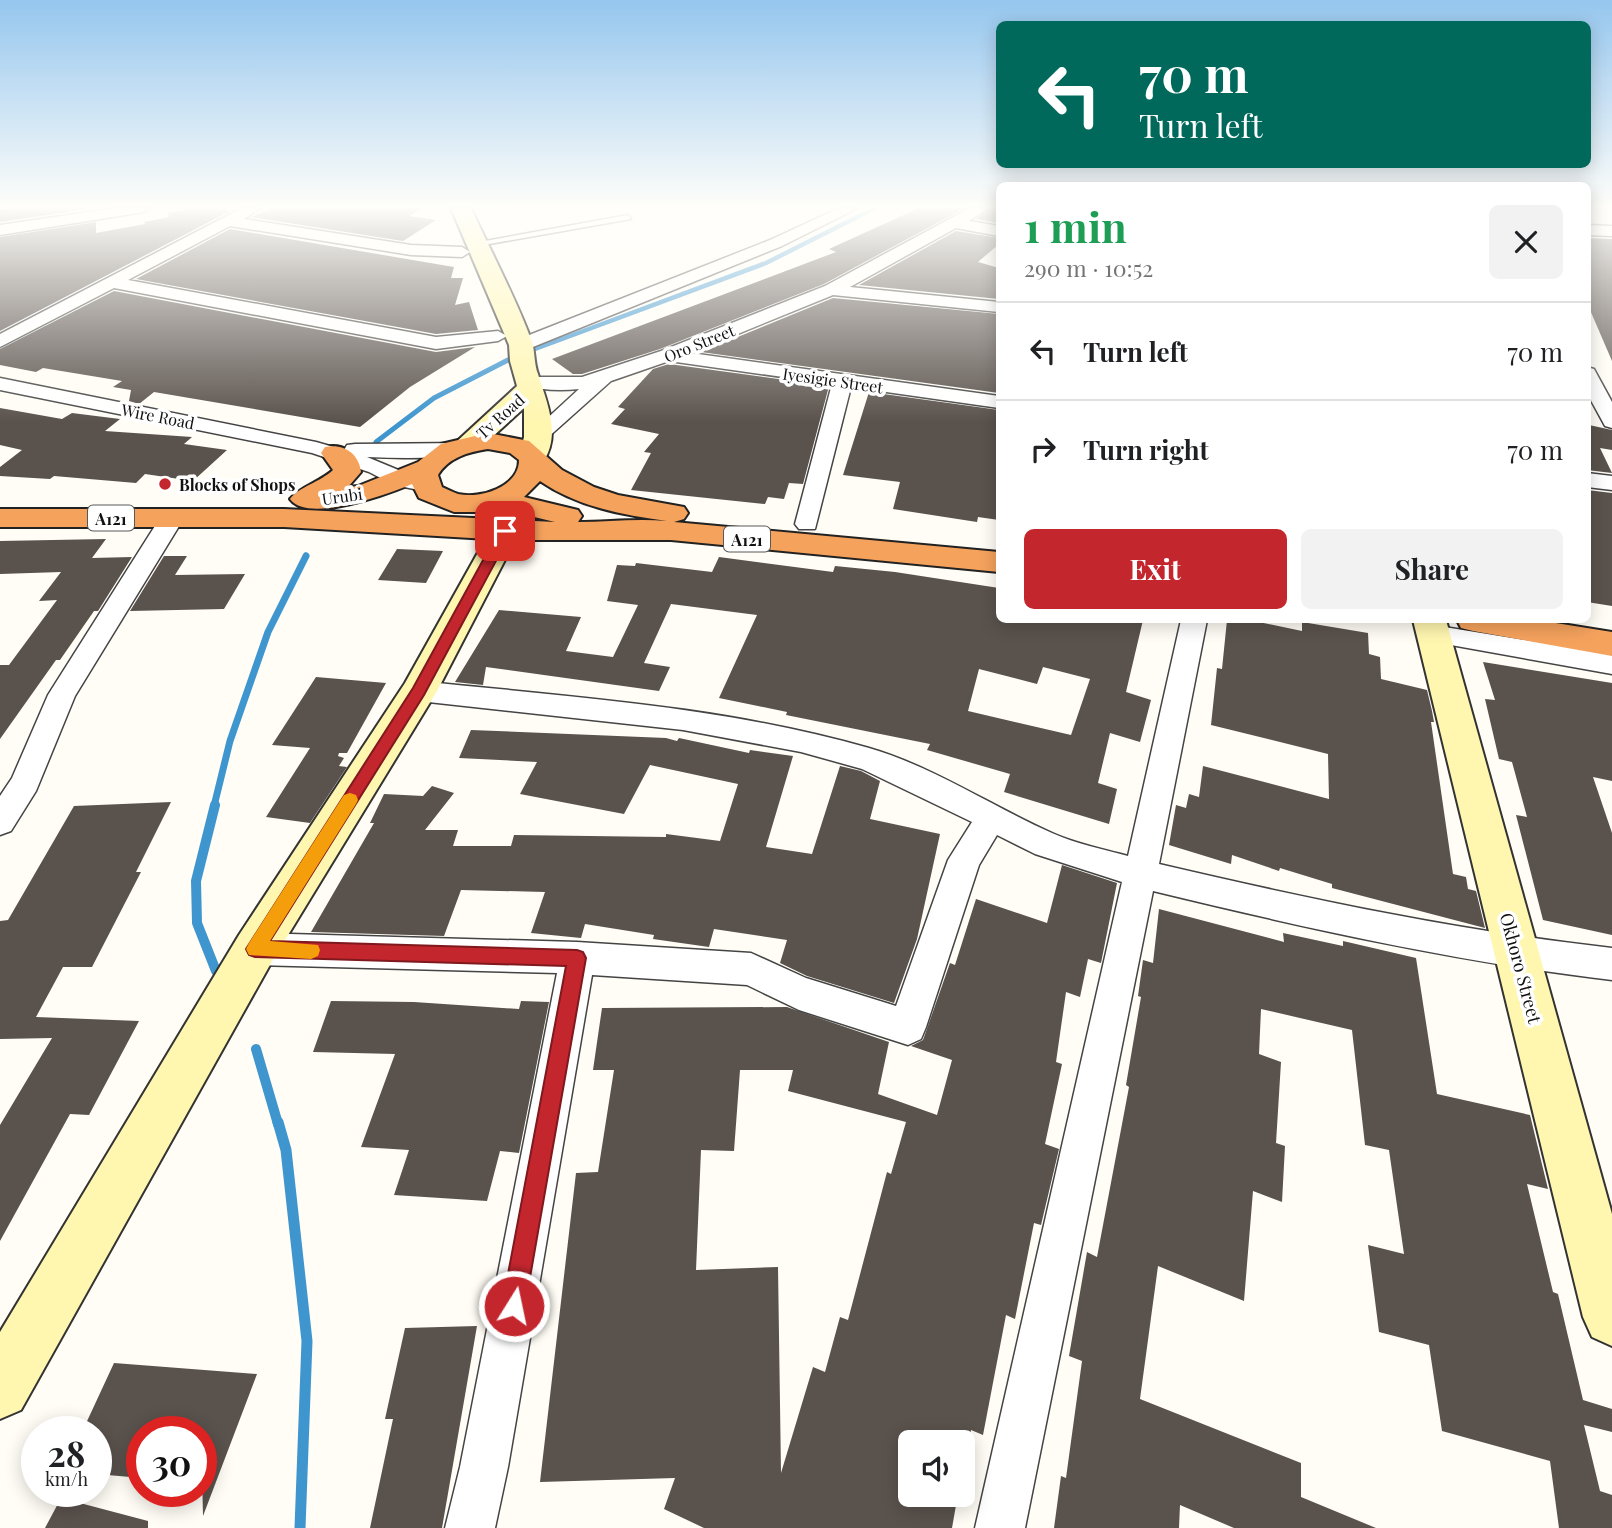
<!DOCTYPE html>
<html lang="en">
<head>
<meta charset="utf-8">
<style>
  body { margin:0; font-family:"Playfair Display",serif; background:#f2f2f2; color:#202124; height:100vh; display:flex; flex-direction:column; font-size:26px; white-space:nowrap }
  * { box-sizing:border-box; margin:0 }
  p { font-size:23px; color:#757577 }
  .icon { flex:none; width:38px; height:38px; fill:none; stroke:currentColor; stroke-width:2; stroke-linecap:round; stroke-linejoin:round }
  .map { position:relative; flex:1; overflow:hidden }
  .details { position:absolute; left:996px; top:182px; width:595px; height:441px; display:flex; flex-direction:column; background:#fff; border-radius:10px; box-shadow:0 4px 18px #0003 }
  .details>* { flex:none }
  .top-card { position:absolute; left:996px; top:21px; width:595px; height:147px; border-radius:10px; box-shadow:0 4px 18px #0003; background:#00695c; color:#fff; overflow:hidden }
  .fabs { position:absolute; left:898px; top:1430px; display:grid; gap:14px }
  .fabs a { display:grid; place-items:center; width:77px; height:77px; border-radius:10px; background:#fff; box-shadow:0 4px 18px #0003; font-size:35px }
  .speed { position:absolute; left:21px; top:1416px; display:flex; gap:14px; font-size:35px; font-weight:700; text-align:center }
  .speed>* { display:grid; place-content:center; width:91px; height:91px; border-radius:50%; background:#fff; box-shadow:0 4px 18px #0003; line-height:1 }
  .speed small { font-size:18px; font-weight:400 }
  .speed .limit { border:10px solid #d22; background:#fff; color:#111 }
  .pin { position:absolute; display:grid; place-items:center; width:60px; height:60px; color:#fff; margin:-30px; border-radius:14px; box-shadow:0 4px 10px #0006 }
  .me { position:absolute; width:77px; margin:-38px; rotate:10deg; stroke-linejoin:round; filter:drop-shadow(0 0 5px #0008) }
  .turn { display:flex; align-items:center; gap:24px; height:147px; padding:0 28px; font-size:32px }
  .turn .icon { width:91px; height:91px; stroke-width:2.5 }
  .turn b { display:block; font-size:49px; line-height:60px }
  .round { display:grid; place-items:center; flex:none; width:74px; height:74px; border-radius:10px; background:#f2f2f2 }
  .summary { display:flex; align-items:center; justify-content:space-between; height:119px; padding:0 28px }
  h1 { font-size:42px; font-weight:700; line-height:52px; color:#1e9e55 }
  .button { display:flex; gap:14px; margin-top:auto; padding:14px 28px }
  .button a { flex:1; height:80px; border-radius:10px; background:#c4262e; color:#fff; font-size:28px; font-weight:700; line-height:80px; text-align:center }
  .button a+a { background:#f2f2f2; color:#202124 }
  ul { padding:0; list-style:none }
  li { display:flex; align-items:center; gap:21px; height:98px; padding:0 28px; border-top:2px solid #e0e0e0 }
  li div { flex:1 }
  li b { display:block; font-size:26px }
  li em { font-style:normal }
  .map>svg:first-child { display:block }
</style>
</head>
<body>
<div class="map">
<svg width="1612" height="1528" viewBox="0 0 1612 1528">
  <rect width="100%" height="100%" fill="#fffdf5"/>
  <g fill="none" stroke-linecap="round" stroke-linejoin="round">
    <path stroke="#3f96cf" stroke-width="4.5" d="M535,349L766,263L875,208
      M504,362L508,360"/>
    <path stroke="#3f96cf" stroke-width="5" d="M376,442L434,398L508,360
      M305,557L306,555"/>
    <path stroke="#3f96cf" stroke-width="7" d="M214,806L230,741L268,632L306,556"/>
    <path stroke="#3f96cf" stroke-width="10" d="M215,805L196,881L197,923L216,971
      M256,1049L278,1124"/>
    <path stroke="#3f96cf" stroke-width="11" d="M278,1122L286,1150L307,1341L300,1528"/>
  </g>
  <path fill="#5a524d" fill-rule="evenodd" d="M14,208H95L0,222V210Z
    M185,208L232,210L0,331V237L96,222V233L145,224L144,222L169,217L168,213L185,210Z
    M272,208H423L409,216L436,220L403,241L251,217Z
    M919,208H965L824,284L660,349L582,374H573L552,359L836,252L829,249Z
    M990,208H999V223L976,219Z
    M230,229L454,267L451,278H463L455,305L469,302L478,330L436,334L136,279Z
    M956,231L999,238V244L978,262L999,268V299L859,285Z
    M1587,238L1612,239V361L1587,303Z
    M114,291L436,352L475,347L410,387L360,427L154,392L139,404L129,401L131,390L113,387L122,381L43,368L36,372L0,365V349Z
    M833,298L999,314V393L701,352Z
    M669,364L829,386L803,484L789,483L784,499L768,497L765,504L631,490L651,453L644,452L659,434L611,424L625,409L618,407L653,369Z
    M869,392L999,410V520L978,517L977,522L893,509L900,482L843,475Z
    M0,408L62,419L72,413L120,419L105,431L192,437L184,444L227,450L193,481L145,474L136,483L54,476L50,479L0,476V467L22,450L0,445Z
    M1587,422L1589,425L1612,430V450L1600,448L1612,473L1587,470Z
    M1587,490L1612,493V606L1587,602Z
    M106,539L92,558L132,557L98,611H94L60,660H56L0,739V665H9L57,600L39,601L61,572L0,574V541Z
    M397,549L443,551L426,583L378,580Z
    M164,556H187L175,575L245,574L224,609L130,611Z
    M719,557L833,572L835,566L895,572L999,588V620H1143L1126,692L1151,700L1140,742L1110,733L1098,783L1117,789L1109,824L1004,792L1010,774L927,750L930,744L786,715L787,712L719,698L757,615L671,604L644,663L670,667L659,691L486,667L483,685L455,682L499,610L581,617L566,651L613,657L638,605L607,601L617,565L635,566L636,563L712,572ZM1043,667L1090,679L1071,735L968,711L979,669L1037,684Z
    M1227,620H1249L1302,631V622L1368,633L1369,654L1380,657L1381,679L1427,690L1432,711L1434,722H1431L1453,874L1466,877L1468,889L1476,891L1485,928L1332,888V884L1280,868L1279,871L1232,855L1231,864L1169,845L1176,805L1186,808L1189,794L1199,797L1203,766L1329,799L1328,754L1211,725L1217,668L1222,669Z
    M1483,662L1612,683V781L1593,777L1612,833V935L1543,920L1516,815L1527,817L1512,762L1499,759L1485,699L1495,700Z
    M316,677L386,683L347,753H339L338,756L344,758L339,766L347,767L310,823L266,817L310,748L272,745Z
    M471,730L666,738L677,741L679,738L749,753L750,750L793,756L766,847L812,854L840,766L861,771L880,781L870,819L940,834L917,939L894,1003L807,976L780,963L787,940L714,929L709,947L653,939L654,935L585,924L581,938L531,933L545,892L461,890L444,936L311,932L374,823H370L384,794L423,796L432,786L454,793L425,830H458L453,846H511L514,835L666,837V834L720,841L738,784L650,765L624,814L520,794L537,762L459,758Z
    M171,802L136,872H141L92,967H63L36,1017L139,1021L89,1115L70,1114L0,1241V1125L52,1038L0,1039V921L8,920L74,806Z
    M1062,865L1117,883L1101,963L1088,959L1080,997L1066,992L1056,1062L1062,1064L1045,1144L1059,1149L1041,1225L1034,1223L1015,1319L1006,1315L983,1435L971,1430L969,1442H910V1494H958L952,1528H704L664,1509L675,1478L540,1482L576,1173L598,1172L614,1070H593L602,1008L787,1007L889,1042L878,1094L937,1115L952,1060L911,1046L923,1040L950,963L955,965L976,899L1047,923ZM740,1070H793L788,1091L906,1122L891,1174L887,1172L848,1320L840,1317L825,1372L813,1367L781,1473L778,1267L696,1270L701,1150L734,1151Z
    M1159,909L1284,942L1283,933L1343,946V941L1416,958L1437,1094L1530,1115L1548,1189L1527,1184L1553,1292L1558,1294L1583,1400L1612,1409V1432L1584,1425L1600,1491L1612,1495V1528H1559L1550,1461L1442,1431L1429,1345L1379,1332L1368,1245L1404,1254L1389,1150L1365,1145L1352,1030L1261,1009L1259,1054L1281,1062L1276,1143L1285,1146L1282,1202L1253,1191L1244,1301L1158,1266L1140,1399L1301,1463V1497L1376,1528H1234L1180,1505L1179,1528H1054L1061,1476L1066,1478L1082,1361L1069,1356L1087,1252L1097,1257L1129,1087L1126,1085L1141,997L1138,996L1143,960L1153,963Z
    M331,1001L414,1002L519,1009L521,1001L549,1002L519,1153L500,1151L487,1201L394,1195L409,1150L361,1147L395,1054L313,1052Z
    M477,1326L442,1528H370L393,1419H385L405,1328Z
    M114,1363L257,1374L203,1516L201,1432H142V1478L96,1474V1432H82Z
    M61,1498L148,1521V1528H45Z"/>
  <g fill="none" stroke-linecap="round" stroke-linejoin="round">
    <g stroke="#444" stroke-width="3">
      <path id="lane" d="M628,215L631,219L478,246L474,243Z"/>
    </g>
    <g stroke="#444" stroke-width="3">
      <path id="street" d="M116,208H151L144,212L0,235V225Z
        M242,208H260L244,219L411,245L462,247L470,252L462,257L411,255L230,226L128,280L436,337L498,331L507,336L498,341L436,349L114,288L0,347V334Z
        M839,208H858L782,246L528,349L521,351L512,345L514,341L770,240Z
        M970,208H988L969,221L999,226V236L956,228L850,287L999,302V312L833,295L691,353L999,396V408L851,387L815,529H799L795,524L832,384L669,361L611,381L545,440H531L528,436L579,389C560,391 540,390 522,385L519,381L522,377H582L661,351L825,286Z
        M1587,225L1612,226V236L1587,235Z
        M1587,367L1594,369L1612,402V428L1605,426L1587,393Z
        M0,378L316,442L344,450L347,445L355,444L463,443L466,448L463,453C431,460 399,458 367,457L408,474L432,479L435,484L432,489L424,491L394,485L369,472L312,453L0,390Z
        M1587,473L1612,476V490L1587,487Z
        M172,511L180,513L184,518L75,696L36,791L11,831L0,835V796L12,778L48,695L160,518L164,513Z
        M1181,620H1207L1159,864C1308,899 1459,931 1612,948V980C1457,962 1305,928 1153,891L1025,1528H975L1122,882L1035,854L997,835L979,865L926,1027L921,1039L908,1045L799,1010L747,985L592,975L508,1467L495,1528H445L460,1467L557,973L255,965L243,960L238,949L243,938L255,933L577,942L751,953L806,978L896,1006L948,860L972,822L862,769L801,752L683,730L419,701L409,698L405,691L409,684L419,681C570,697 723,706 869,748C934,767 991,806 1052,833C1076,844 1103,849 1128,856Z
        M1432,625L1612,654V674L1423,640L1419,634L1423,628Z"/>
    </g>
    <g stroke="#333" stroke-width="4">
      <path id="secondary" d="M451,208H471C491,252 515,296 532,342C535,352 534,364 538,374C546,401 562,434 543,462L533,464L523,462L519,456L524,437V408L478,450L468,452L458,450L454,444L517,386L510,361L509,345Z
        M505,522L516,524L520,531L437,691L271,963L21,1410L0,1419V1332L239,935L405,683L490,531L494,524Z
        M1413,620H1446L1612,1214V1346L1592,1337L1583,1317Z"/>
    </g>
    <g stroke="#222" stroke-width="4">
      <path id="highway" d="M488,433L529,441L562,470L594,487L618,495L684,507L688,513L684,519L674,522L999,552V572L671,540H505L284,527H0V509H284L555,522L497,508L480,512H454L419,498L412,484C388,494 308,524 290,499C299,487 320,482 333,470L321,453L325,447C343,443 359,453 361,472L348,487L358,486L418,462L441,444ZM488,449L510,453L519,460C519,487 480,499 458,494C452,492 447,489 442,487L438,475C449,457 469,452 488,449ZM540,481C578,507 623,515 667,521C637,518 608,522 578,522L582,516L578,510L524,497Z
        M1457,620H1537L1612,632V656L1473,631L1461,628Z"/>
    </g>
    <use href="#lane" fill="#fff" fill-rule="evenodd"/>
    <use href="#street" fill="#fff" fill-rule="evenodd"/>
    <use href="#secondary" fill="#fff6b0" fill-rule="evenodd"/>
    <use href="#highway" fill="#f5a25d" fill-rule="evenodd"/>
  </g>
  <linearGradient id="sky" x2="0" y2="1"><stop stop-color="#95c6ee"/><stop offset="0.49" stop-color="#fffefa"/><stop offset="1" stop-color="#fffefa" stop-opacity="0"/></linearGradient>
  <rect width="1612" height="422" fill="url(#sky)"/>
  <path fill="#c4262e" stroke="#7f191e" stroke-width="2" d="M505,527L512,531L424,695L270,941L577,950L583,952L586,958L525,1306L522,1315L514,1318L505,1315L502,1306L566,966L255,957L249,955L246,949L413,688L499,531Z"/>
  <path fill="#f59e0b" d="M350,793L356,795L358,800L356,804L270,941L318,945L320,950L318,956L311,959L249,955L246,949L249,943L344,795Z"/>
  <circle fill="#c4262e" stroke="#fff" stroke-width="2.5" cx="165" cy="484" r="7"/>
  <g text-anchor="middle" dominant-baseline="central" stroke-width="7" stroke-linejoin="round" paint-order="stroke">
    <g font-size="16" fill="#111" stroke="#fff">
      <text transform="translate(699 343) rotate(-22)">Oro Street</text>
      <text transform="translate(833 380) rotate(8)">Iyesigie Street</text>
      <text transform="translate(158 416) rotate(11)">Wire Road</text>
      <text transform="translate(500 416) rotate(-42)">Tv Road</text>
      <text transform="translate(342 496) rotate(-8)">Urubi</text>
    </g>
    <g font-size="16" font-weight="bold" fill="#111" stroke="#fff" text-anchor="start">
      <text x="179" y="484">Blocks of Shops</text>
    </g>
    <g fill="#fff" stroke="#585858" stroke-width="2">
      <rect x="88" y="505.5" width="46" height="25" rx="5"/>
      <rect x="724" y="526.5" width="46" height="25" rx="5"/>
    </g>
    <g font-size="16" font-weight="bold" fill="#111">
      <text x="111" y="518">A121</text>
      <text x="747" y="539">A121</text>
    </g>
    <g font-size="18" fill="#111" stroke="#fff">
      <text transform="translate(1521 968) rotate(75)">Okhoro Street</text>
    </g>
  </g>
</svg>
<div class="fabs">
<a><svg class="icon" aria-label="sound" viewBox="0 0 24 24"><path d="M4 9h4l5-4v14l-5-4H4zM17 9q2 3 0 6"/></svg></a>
</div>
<div class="speed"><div>28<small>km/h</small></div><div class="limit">30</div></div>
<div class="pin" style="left:505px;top:531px;background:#d93025"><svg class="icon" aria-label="arrive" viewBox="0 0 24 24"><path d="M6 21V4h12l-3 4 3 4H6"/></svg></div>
<svg class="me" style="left:514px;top:1306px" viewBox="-20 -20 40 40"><circle r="17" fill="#c4262e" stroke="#fff" stroke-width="3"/><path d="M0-11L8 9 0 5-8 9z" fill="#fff"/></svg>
<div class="top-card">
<div class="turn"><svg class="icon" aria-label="left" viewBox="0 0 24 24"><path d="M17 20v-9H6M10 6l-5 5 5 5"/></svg><div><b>70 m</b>Turn left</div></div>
</div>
<section class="details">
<div class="summary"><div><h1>1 min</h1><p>290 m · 10:52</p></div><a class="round"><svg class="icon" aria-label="close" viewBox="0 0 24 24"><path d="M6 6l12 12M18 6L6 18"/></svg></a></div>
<ul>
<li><svg class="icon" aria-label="left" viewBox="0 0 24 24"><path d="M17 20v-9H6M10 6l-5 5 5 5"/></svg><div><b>Turn left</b></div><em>70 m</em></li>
<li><svg class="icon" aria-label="right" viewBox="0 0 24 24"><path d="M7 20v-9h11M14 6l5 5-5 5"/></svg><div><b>Turn right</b></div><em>70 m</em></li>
</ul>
<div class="button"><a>Exit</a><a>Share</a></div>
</section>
</div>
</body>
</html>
